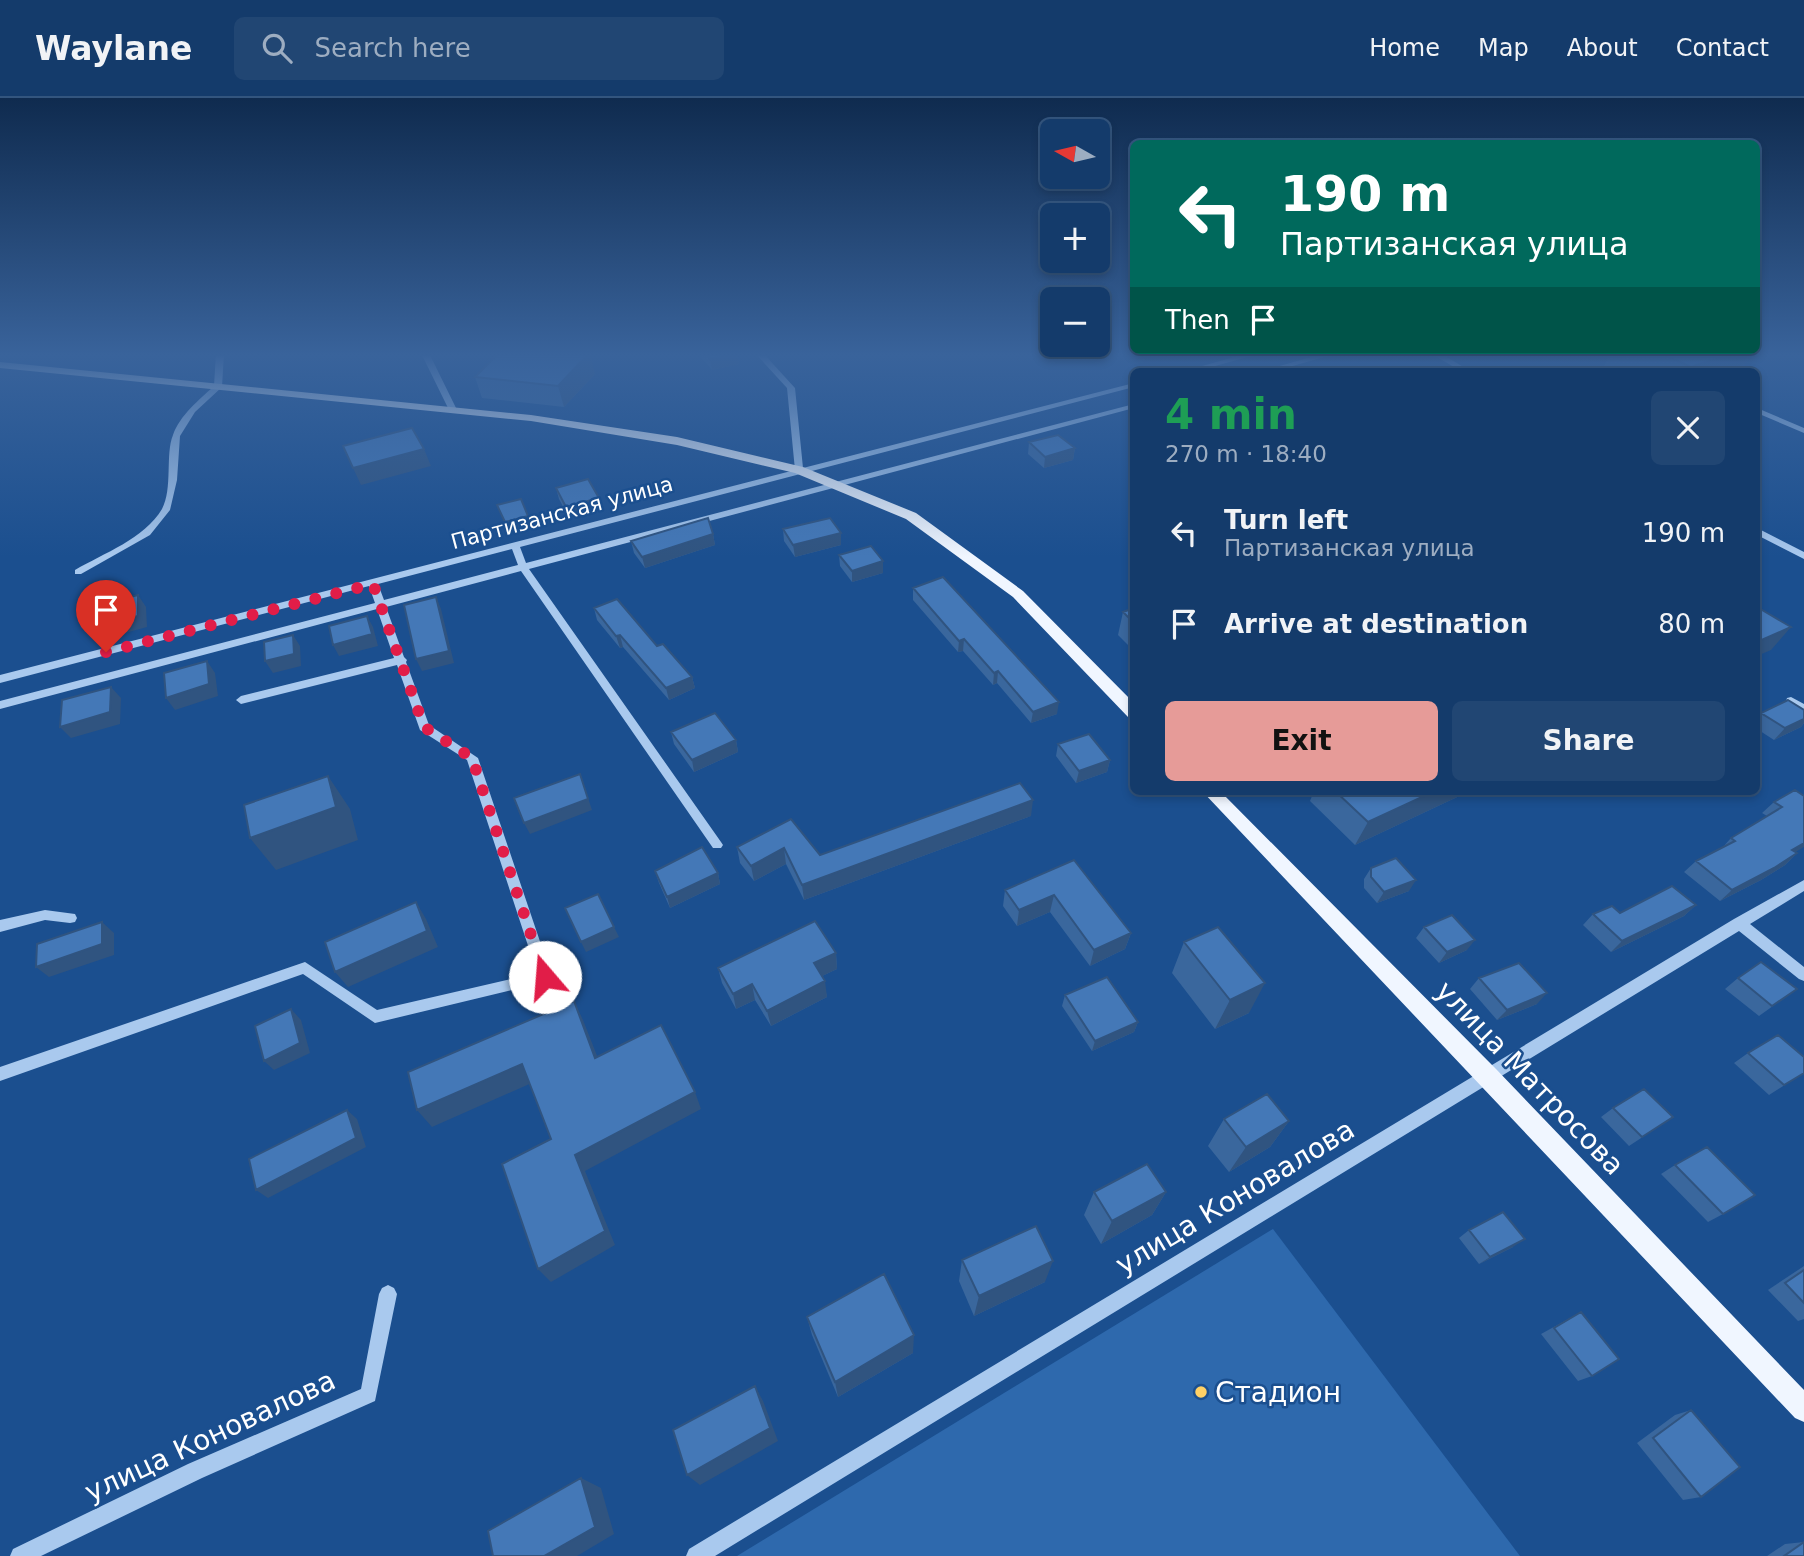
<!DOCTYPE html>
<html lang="en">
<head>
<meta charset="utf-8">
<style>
  body { margin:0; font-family:"DejaVu Sans",sans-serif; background:#214673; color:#f1f3f6; height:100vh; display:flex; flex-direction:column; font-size:26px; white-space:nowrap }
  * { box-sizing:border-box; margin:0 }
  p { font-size:23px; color:#9dadc1 }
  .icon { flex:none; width:38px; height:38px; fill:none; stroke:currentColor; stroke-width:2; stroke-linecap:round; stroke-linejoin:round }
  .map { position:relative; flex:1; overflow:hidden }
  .details { position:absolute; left:1130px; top:270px; width:630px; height:427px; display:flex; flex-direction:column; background:#143b6b; border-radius:10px; box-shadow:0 4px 10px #0003,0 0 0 2px #33557e }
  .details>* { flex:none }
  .top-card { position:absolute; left:1130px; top:42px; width:630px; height:214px; border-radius:10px; box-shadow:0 4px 10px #0003,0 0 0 2px #33557e; background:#00695c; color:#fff; overflow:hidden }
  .needle { width:46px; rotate:278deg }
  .controls { position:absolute; left:1040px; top:21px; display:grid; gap:14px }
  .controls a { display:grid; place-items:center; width:70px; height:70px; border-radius:10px; background:#143b6b; box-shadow:0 4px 10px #0003,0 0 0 2px #33557e; font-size:35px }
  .pin { position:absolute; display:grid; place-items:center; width:60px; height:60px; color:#fff; margin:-72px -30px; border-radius:50% 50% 50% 0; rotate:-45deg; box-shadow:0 0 7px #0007 }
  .pin .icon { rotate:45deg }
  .me { position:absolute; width:77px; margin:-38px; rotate:342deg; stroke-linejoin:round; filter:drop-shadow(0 0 5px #0008) }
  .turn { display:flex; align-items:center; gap:24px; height:147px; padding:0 35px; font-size:32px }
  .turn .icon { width:91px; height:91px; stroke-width:2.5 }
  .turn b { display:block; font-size:49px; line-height:60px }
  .then { display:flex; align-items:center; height:66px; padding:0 35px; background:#0003; gap:14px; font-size:26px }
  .round { display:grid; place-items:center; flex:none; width:74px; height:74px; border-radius:10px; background:#214673 }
  .overview { display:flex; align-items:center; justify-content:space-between; height:119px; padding:0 35px }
  h1 { font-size:42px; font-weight:800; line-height:52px; color:#1e9e55 }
  .cta { display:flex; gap:14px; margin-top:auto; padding:14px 35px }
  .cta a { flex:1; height:80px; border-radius:10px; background:#e69b98; color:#111; font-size:28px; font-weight:800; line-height:80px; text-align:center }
  .cta a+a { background:#214673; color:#f1f3f6 }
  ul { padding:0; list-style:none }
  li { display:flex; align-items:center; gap:21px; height:91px; padding:0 35px }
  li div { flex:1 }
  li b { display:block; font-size:26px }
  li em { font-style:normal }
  header { display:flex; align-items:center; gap:42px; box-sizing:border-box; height:98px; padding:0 35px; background:#143b6b; border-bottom:2px solid #33557e }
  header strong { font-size:33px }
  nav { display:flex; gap:38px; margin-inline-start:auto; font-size:24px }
  .search { width:490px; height:63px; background:#214673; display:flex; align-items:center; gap:18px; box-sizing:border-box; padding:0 24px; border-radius:10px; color:#9dadc1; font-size:26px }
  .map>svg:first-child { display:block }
</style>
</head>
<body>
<header>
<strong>Waylane</strong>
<div class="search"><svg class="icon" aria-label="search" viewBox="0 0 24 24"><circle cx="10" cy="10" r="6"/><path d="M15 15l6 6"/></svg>Search here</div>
<nav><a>Home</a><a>Map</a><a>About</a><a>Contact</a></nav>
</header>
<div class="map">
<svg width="1804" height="1458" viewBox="0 0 1804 1458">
  <rect width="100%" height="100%" fill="#1b4f8f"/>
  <path fill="#2e69ad" d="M1273,1131L1520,1458H737Z"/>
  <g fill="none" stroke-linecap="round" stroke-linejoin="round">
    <path fill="#a9c9ee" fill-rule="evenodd" d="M216,255H224L222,289L195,314L180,338L177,382L170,412L150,437L81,476H75V472C104,455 144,441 162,411C173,391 165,356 173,337C180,317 199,302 214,288Z
      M421,255H429L457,312L456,314L449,312Z
      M755,255H763L795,290L803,370L1134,285V289L520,449L526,465L1134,306V310L529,471L721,744L723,747L721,750H713L521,473L386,509L404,559L407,562L406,564L429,627L478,660L552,879L550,883L375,925L303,876L0,983V969L305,864L377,912L537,875L467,662L420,632L397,567L241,606L236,602L241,598L394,560L377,511L0,611V603L375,505L369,488L0,585V577L795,372L787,290ZM512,451L518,467L384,502L378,486Z
      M1249,255H1262L1197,273H1184Z
      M1325,255H1338L1275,273H1262Z
      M1430,255H1440L1470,273H1461Z
      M1757,310L1804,330V335L1757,315Z
      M1757,430L1804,454V461L1757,437Z
      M1791,599L1804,606V615L1787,606L1786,603L1787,600Z
      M1804,782V793L1750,826L1804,869V883L1799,881L1739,833L715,1458H686L689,1451L1734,821Z
      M45,812L75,816L77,820L75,824L70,825L45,822L0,834V822Z
      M388,1187L394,1190L397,1196L375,1303L202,1380L41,1458H10L13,1451L188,1366L361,1291L379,1196L382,1190Z"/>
    <path fill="#f0f6ff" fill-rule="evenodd" d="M0,264L531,317L677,339L803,369L916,415L1023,493L1134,605V620L1128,619L1013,499L906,421L795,375L677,347L531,323L0,270Z
      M1202,693H1220L1496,971L1804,1292V1324L1795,1320Z"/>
  </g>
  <path fill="#3a679d" d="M698,255H737L739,266L712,272Z
    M1611,255H1752L1740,273H1615L1604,268Z
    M595,276L564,309L482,300L475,279Z
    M1029,344L1075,350L1073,362L1044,370L1028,356Z
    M556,390L602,411L569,420L559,401Z
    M783,431L841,435V447L795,459L784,443Z
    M713,436L715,447L645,470L634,455L631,443Z
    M839,457L883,463V475L852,484L840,468Z
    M913,490L1057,616L1031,625L997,585L993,587L963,553L958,554L913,502Z
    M594,510L657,548L692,579L695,590L669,602L623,549L620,550L597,522Z
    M1134,510V553L1118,537L1123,514Z
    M1804,612V625L1801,629L1774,642L1757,631V620L1761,615Z
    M671,634L736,642L738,654L694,674L674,646Z
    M1058,646L1110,662L1107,674L1076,685L1056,658Z
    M1314,693H1470L1355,747L1310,703Z
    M1804,698L1796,754L1797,755L1785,767L1761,782L1720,803L1684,774L1696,763L1722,750L1731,740L1767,718L1762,715L1774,704Z
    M1031,718L804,802L786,766L754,783L740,765L737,749L791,721L820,757Z
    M1074,762L1131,835L1125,851L1090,868L1050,814L1017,828L1003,808L1005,792Z
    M1371,770L1409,793L1377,805L1364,790V781Z
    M655,773L718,775L720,786L670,810L659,785Z
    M1696,807L1684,818L1611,854L1583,827L1593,816L1620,815Z
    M1424,829L1467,852L1439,865L1416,840Z
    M1184,844L1249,915L1215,931L1172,875Z
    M836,855L837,871L822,878L827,899L771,928L755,902L736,911L722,885L718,870Z
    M1479,880L1537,906L1497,922L1470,891Z
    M1738,880L1797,891L1759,918L1725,891Z
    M1065,897L1138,924L1134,934L1092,953L1062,908Z
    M1748,955L1804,975L1769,997L1734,965Z
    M1613,1010L1673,1019L1629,1048L1601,1019Z
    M1224,1021L1289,1023L1270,1049L1229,1074L1208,1048Z
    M1675,1067L1723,1116L1708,1124L1661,1076Z
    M1094,1094H1166L1152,1117L1101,1146L1084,1117Z
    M1469,1132L1513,1149L1479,1166L1459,1140Z
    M962,1162L1045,1184L974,1218L959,1183Z
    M1804,1168V1221L1798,1223L1768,1192Z
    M1581,1214L1592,1278L1578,1283L1541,1236Z
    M807,1219L913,1255L838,1299L812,1237Z
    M1691,1312L1701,1399L1683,1402L1637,1345L1675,1317Z
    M1804,1444V1458H1767L1785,1446Z"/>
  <path fill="#305480" d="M589,255H590L595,276L564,309L558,288Z
    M1735,255H1752L1740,273H1689L1691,269Z
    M737,256L739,266L712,272L710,261Z
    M1075,350L1073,362L1044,370L1045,359Z
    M424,351L431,368L361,387L353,370Z
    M599,400L602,411L569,420L566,409Z
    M528,418L532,430L509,436L505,424Z
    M841,435V447L795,459L793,447Z
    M713,436L715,447L645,470L642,459Z
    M883,463V475L852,484V473Z
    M138,497L146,509L147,529L114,538L105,526Z
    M436,499L441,511L454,565L422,573L416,561Z
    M367,518L373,529L378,548L339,558L333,547Z
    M1791,529L1771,552L1757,558V544Z
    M293,537L300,548L301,568L273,575L265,563Z
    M620,537L623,549L620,550L616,538Z
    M964,541L963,553L958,554L959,543Z
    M207,563L215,575L218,598L175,612L166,600Z
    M998,573L997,585L993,587L994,575Z
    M692,579L695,590L669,602L666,590Z
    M111,589L121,600L120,626L71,640L60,629Z
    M1059,604L1057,616L1031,625L1033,614Z
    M1804,621V625L1801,629L1774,642L1785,630Z
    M736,642L738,654L694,674L692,662Z
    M1110,662L1107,674L1076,685L1079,673Z
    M580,676L592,712L530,736L524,725Z
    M328,678L350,711L358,742L276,772L250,740Z
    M1435,693H1470L1355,747L1368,724Z
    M1033,702L1031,718L804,802L802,787Z
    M1804,745V749L1780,763L1792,752Z
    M784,750L786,766L754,783L751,768Z
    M1797,755L1785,767L1761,782L1720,803L1732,792Z
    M718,775L720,786L670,810L667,799Z
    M1416,782L1409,793L1377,805L1384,794Z
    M1054,797L1050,814L1017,828L1019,812Z
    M416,804L426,821L438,849L348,889L335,874Z
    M1696,807L1684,818L1611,854L1622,843Z
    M102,824L114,835V857L49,879L36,869Z
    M614,829L619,839L586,854L581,844Z
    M1131,835L1125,851L1090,868L1094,852Z
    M1475,842L1467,852L1439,865L1447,854Z
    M836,855L837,871L816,881L814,865Z
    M825,883L827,899L771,928L767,913Z
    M1265,885L1249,915L1215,931L1230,902Z
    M752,886L755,902L736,911L733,896Z
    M1547,895L1537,906L1497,922L1507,912Z
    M574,903L583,922L605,978L595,960Z
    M291,911L301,922L310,955L274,972L264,963Z
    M1138,924L1134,934L1092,953L1095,943Z
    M522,966L534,984L432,1029L417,1012Z
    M695,994L701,1011L585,1073L615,1147L551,1184L538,1171L575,1057Z
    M347,1012L357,1021L366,1049L268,1100L256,1092Z
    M1289,1023L1270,1049L1229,1074L1246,1049Z
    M1166,1094L1152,1117L1101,1146L1112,1123Z
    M1525,1141L1513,1149L1479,1166L1490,1159Z
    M1053,1163L1045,1184L974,1218L979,1198Z
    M914,1237L913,1255L838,1299L835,1284Z
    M755,1288L763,1303L778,1343L700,1387L687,1377Z
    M581,1380L601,1390L614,1436L577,1458H544Z"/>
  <path fill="#4478b7" stroke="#305480" stroke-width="2" d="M499,255H589L558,288L475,279Z
    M705,255H737V256L710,261Z
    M1660,255H1735L1691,269Z
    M412,330L424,351L353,370L343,348Z
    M1058,337L1075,350L1045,359L1029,344Z
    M588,381L599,400L566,409L556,390Z
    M521,401L528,418L505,424L497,407Z
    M708,420L713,436L642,459L631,443Z
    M830,420L841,435L793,447L783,431Z
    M871,448L883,463L852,473L839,457Z
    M943,479L1059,604L1033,614L998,573L994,575L964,541L959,543L913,490Z
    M138,497V518L105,526L106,505Z
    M436,499L449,553L416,561L404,507Z
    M617,501L657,548L663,546L692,579L666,590L620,537L616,538L594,510Z
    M1757,509L1791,529L1757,544Z
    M1134,510V525L1123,514Z
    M367,518L372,536L333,547L329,528Z
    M293,537L294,556L265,563L264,544Z
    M207,563L209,586L166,600L164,575Z
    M111,589L110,614L60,629L62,602Z
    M1788,602L1804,612V621L1785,630L1761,615Z
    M715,615L736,642L692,662L671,634Z
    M1089,636L1110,662L1079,673L1058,646Z
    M580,676L588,701L524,725L514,700Z
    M328,678L336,709L250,740L244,707Z
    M1020,685L1033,702L802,787L784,750L751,768L737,749L791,721L820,757Z
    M1795,692L1804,698V745L1792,752L1797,755L1774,770L1732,792L1696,763L1735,743L1731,740L1782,709L1774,704Z
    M1335,693H1435L1368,724Z
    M702,749L718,775L667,799L655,773Z
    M1396,760L1416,782L1384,794L1371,779V770Z
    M1074,762L1131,835L1094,852L1054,797L1019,812L1005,792Z
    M1672,788L1696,807L1622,843L1593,816L1612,808L1620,815Z
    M598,796L614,829L581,844L565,810Z
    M416,804L427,833L335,874L325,844Z
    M1452,817L1475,842L1447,854L1424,829Z
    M815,823L836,855L814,865L825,883L767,913L752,886L733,896L718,870Z
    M102,824V846L36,869L37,846Z
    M1218,829L1265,885L1230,902L1184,844Z
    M1761,864L1797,891L1772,908L1738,880Z
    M1519,865L1547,895L1507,912L1479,880Z
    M1107,879L1138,924L1095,943L1065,897Z
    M574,903L595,960L661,927L695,994L575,1057L605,1133L538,1171L502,1066L551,1041L522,966L417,1012L408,974Z
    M291,911L300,945L264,963L255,928Z
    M1778,937L1804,959V975L1784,987L1748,955Z
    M1644,991L1673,1019L1642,1039L1613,1010Z
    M1267,996L1289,1023L1246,1049L1224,1021Z
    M347,1012L356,1040L256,1092L249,1061Z
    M1707,1049L1755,1097L1723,1116L1675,1067Z
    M1147,1066L1166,1094L1112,1123L1094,1094Z
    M1503,1114L1525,1141L1490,1159L1469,1132Z
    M1036,1128L1053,1163L979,1198L962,1162Z
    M1804,1172V1205L1785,1185Z
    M884,1176L914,1237L835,1284L807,1219Z
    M1581,1214L1619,1261L1592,1278L1554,1230Z
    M755,1288L770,1330L687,1377L673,1332Z
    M1691,1312L1740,1369L1701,1399L1653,1340Z
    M581,1380L595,1429L544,1458H493L488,1433Z
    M1804,1444V1458H1784Z"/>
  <linearGradient id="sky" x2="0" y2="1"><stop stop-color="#0f2b4f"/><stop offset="0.56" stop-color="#39639b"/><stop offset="1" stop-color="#39639b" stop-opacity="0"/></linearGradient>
  <rect width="1804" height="459" fill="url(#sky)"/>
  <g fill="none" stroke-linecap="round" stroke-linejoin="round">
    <path stroke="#e11d48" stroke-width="12" stroke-dasharray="0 21.6" d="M106,554L373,486L424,629L472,660L545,879"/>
  </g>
  <circle fill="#ffd166" stroke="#1b4f8f" stroke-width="2.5" cx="1201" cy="1294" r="7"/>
  <g text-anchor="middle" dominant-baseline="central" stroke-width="5" stroke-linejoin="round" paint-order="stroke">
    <g font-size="21" fill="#fff" stroke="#1b4f8f">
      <text transform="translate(562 415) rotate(-15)">Партизанская улица</text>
    </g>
    <g font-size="28" fill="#fff" stroke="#1b4f8f">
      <text transform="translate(1530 980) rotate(46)">улица Матросова</text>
      <text transform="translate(1235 1099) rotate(-31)">улица Коновалова</text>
      <text transform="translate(210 1338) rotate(-25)">улица Коновалова</text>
    </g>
    <g font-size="28" fill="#fff" stroke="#1b4f8f" text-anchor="start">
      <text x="1215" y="1294">Стадион</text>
    </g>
  </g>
</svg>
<div class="controls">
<a><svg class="needle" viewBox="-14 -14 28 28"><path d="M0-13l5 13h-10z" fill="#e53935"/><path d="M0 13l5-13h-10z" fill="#9dadc1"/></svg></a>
<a>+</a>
<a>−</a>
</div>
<div class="pin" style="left:106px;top:554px;background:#d93025"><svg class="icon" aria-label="arrive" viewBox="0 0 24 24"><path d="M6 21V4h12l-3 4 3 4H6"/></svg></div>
<svg class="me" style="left:545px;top:879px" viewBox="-20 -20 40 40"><circle r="19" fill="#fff"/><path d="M0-13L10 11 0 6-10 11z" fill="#e11d48"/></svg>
<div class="top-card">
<div class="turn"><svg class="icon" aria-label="left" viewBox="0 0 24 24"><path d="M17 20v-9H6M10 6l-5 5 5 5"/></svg><div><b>190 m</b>Партизанская улица</div></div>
<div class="then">Then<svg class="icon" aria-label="arrive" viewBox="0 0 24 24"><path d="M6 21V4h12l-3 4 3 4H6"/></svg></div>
</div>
<section class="details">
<div class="overview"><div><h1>4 min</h1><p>270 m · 18:40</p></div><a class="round"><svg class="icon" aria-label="close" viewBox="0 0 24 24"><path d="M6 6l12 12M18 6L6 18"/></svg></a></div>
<ul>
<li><svg class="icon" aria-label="left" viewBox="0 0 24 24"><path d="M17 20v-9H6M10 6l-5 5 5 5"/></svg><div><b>Turn left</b><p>Партизанская улица</p></div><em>190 m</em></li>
<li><svg class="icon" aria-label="arrive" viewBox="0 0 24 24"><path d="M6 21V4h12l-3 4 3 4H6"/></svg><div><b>Arrive at destination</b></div><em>80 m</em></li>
</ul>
<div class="cta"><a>Exit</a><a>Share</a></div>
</section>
</div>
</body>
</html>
